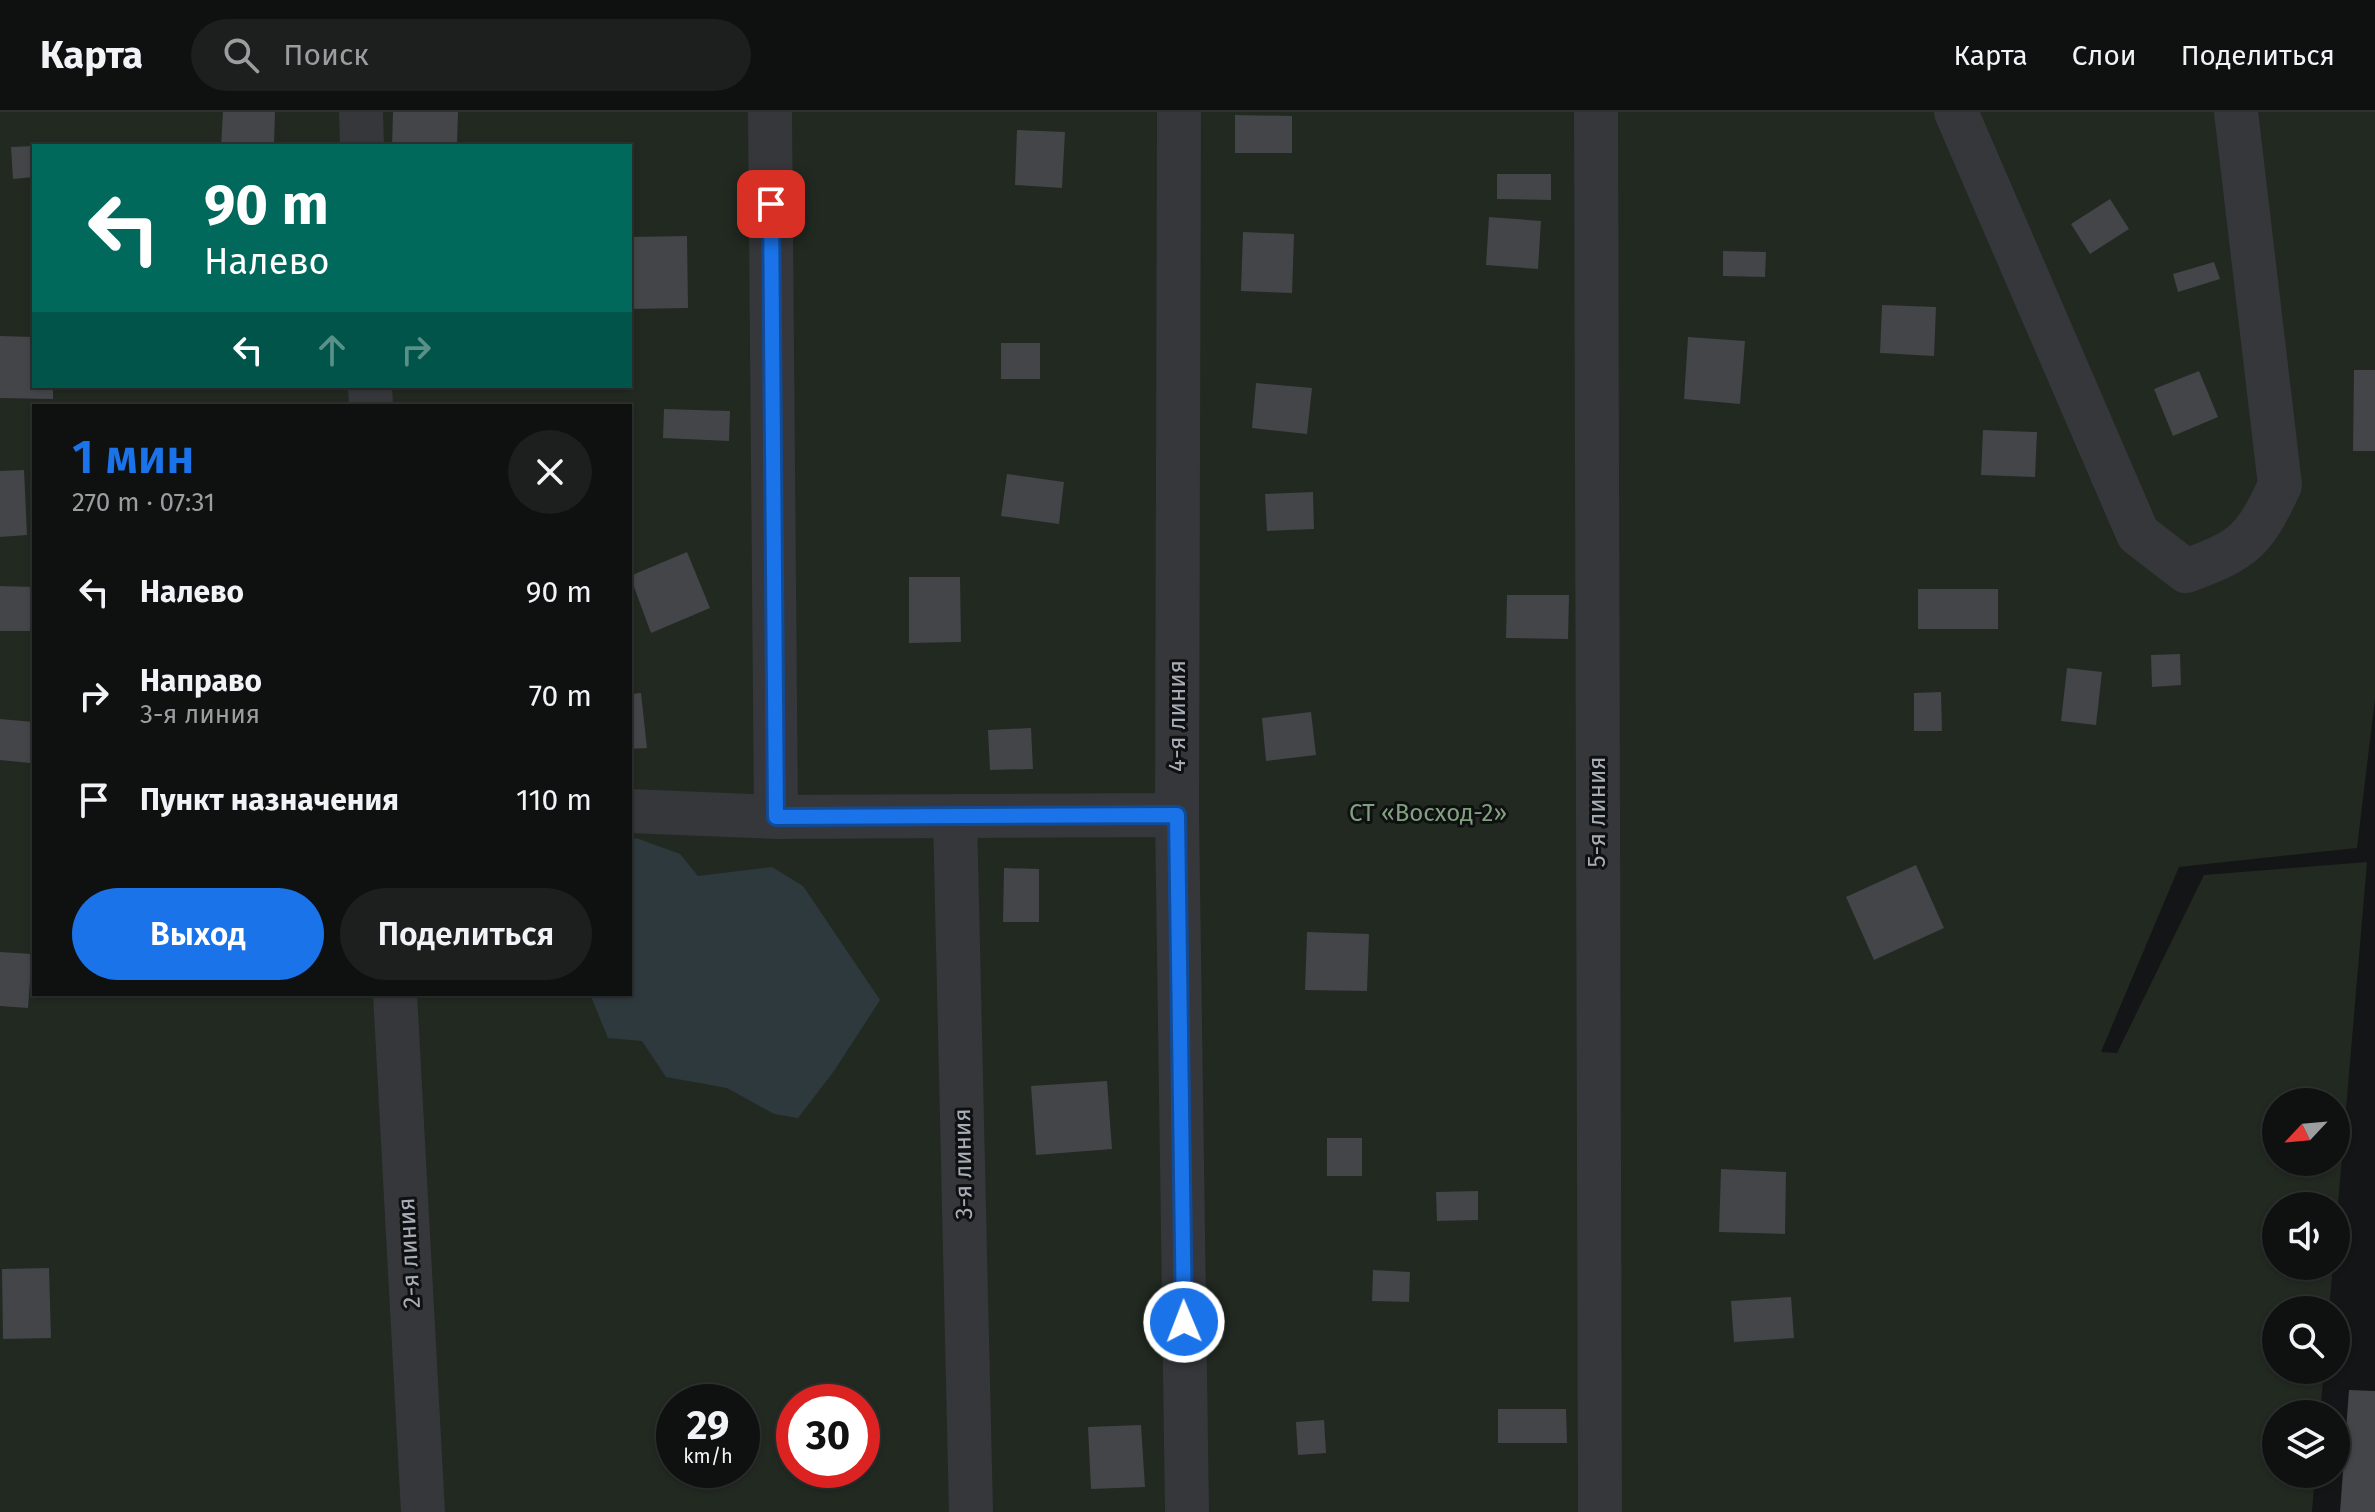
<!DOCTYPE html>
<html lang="ru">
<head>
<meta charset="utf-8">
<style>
  body { margin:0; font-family:"Fira Sans",sans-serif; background:#1d1e1e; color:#f1f3f6; height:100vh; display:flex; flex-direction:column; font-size:30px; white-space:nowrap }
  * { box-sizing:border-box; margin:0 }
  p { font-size:26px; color:#9b9d9f }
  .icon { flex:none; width:44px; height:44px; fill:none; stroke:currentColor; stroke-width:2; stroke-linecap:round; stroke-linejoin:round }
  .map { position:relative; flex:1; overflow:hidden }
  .details { position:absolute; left:32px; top:292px; width:600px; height:592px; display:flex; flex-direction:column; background:#0f1010; border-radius:0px; box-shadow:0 2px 6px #0004,0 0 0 2px #2f3030 }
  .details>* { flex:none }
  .hud { position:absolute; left:32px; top:32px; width:600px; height:244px; border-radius:0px; box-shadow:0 2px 6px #0004,0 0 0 2px #2f3030; background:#00695c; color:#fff; overflow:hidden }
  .needle { width:52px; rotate:244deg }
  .controls { position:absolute; left:2262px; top:976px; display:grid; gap:16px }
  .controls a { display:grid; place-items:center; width:88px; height:88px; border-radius:50%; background:#0f1010; box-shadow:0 2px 6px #0004,0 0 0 2px #2f3030; font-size:40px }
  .speed { position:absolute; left:656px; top:1272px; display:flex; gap:16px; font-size:40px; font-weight:700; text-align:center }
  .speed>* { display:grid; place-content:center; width:104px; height:104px; border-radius:50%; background:#0f1010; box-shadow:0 2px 6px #0004,0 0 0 2px #2f3030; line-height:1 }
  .speed small { font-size:20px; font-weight:400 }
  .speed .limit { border:12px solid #d22; background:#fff; color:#111 }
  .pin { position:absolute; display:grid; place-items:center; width:68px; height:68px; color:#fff; margin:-34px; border-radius:16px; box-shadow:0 4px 12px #0006 }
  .me { position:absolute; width:88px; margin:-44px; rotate:359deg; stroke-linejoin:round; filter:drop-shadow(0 0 6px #0008) }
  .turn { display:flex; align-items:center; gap:28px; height:168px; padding:0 40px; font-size:36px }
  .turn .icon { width:104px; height:104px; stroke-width:2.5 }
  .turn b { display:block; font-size:56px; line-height:68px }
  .lanes { display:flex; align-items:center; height:76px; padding:0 40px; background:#0003; justify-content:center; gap:40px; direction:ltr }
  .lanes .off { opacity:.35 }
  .round { display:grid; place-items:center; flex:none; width:84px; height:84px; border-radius:42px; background:#1d1e1e }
  .headline { display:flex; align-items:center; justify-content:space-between; height:136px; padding:0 40px }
  h1 { font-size:48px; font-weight:600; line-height:60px; color:#1a73e8 }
  .action { display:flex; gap:16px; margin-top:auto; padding:16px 40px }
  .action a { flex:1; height:92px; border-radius:48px; background:#1a73e8; color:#fff; font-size:32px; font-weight:600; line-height:92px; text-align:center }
  .action a+a { background:#1d1e1e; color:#f1f3f6 }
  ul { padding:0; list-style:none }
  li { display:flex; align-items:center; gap:24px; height:104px; padding:0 40px }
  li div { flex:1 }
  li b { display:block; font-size:30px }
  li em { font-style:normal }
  header { display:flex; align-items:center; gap:48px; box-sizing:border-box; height:112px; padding:0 40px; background:#0f1010; border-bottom:2px solid #2f3030 }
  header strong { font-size:38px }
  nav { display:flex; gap:44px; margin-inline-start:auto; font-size:28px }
  .search { width:560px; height:72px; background:#1d1e1e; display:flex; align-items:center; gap:20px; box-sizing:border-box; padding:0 28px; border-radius:44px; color:#9b9d9f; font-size:30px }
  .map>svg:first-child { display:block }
</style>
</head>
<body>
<header>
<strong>Карта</strong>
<div class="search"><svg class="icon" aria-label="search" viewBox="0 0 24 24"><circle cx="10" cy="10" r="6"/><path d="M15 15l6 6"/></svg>Поиск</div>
<nav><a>Карта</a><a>Слои</a><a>Поделиться</a></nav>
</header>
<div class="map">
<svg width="2375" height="1400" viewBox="0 0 2375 1400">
  <rect width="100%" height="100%" fill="#141516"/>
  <path fill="#212921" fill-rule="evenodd" d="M0,0H2375V587L2357,736L2179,755L2101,940L2117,941L2204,763L2367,750L2336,1116V1094H2276V1154H2333L2329,1198H2276V1258H2324L2320,1302H2276V1362H2315L2312,1400H0ZM34,34H630V274H34ZM34,294H630V882H34ZM2276,990H2336V1050H2276ZM674,1290H742V1358H674ZM794,1290H862V1358H794Z"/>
  <path fill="#2e393e" d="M636,726L680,742L698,764L772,755L803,774L880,888L834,959L798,1006L774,1002L727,976L666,965L642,929L608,926L590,882H630V729Z"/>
  <path fill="#434549" d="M223,0H275L274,34H221Z
    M393,0H458L457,34H392Z
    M1235,3L1292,4V41H1235Z
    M1017,18L1065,20L1062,76L1015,73Z
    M34,34V65L13,67L11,35Z
    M1497,62H1551V88L1497,87Z
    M2110,87L2129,117L2090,142L2071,112Z
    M1489,105L1541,109L1538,157L1486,153Z
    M1243,120L1294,122L1292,181L1241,179Z
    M687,124L688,196L630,197V125Z
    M1723,139L1766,140L1765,165L1723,164Z
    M2214,150L2220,167L2178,180L2173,162Z
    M1882,193L1936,195L1934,244L1880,241Z
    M0,224L34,225V274H53V287L0,286Z
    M1688,225L1745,229L1740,292L1684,287Z
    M1001,231H1040V267H1001Z
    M2354,258H2375V339H2353Z
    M2199,259L2218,305L2173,324L2154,277Z
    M1256,271L1312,276L1307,322L1252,316Z
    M664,297L730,299L729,329L663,326Z
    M1983,318L2037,320L2035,365L1981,363Z
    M24,358L27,423L0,425V359Z
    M1007,362L1064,370L1059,412L1001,404Z
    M1313,380L1314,417L1267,419L1265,382Z
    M687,440L710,496L651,521L630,464Z
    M909,465H960L961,530L909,531Z
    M0,474L34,475V519H0Z
    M1918,477H1998V517H1918Z
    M1507,483H1569L1568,527L1506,526Z
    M2180,542L2181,573L2152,575L2151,543Z
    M2067,556L2102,560L2096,613L2061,609Z
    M1941,580L1942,619H1914V581Z
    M641,581L647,636L630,637V582Z
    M1311,600L1316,643L1266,649L1262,606Z
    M0,607L34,610L30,651L0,648Z
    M1031,616L1033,657L990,658L988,618Z
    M1916,753L1944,816L1874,848L1846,785Z
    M1004,756L1039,757V810H1003Z
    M1307,820L1369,822L1367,879L1305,878Z
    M0,840L32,842L28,896L0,894Z
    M1107,969L1112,1037L1036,1043L1031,974Z
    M1327,1026H1362V1064H1327Z
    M1721,1057L1786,1060L1785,1122L1719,1120Z
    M1478,1079V1108L1437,1109L1436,1080Z
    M49,1156L51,1226L3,1227L2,1157Z
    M1373,1158L1410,1160L1409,1190L1372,1189Z
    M1791,1185L1794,1226L1734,1230L1731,1189Z
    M2349,1278L2375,1279V1400H2340Z
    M1498,1297H1566L1567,1331H1498Z
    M1324,1308L1326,1341L1298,1343L1296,1310Z
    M1141,1313L1145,1375L1091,1377L1088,1315Z"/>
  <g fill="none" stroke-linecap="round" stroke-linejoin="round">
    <path stroke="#35373b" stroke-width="44" d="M361,0L362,34
      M770,0L776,705
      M1179,0L1177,703L1187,1400
      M1596,0L1600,1400
      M1956,0L2138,422L2186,459C2244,438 2254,429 2280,373L2236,0
      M370,274L371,294
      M630,699L776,705L1177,703
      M955,704L971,1400
      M395,882L423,1400"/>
  </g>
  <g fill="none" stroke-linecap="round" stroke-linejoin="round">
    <g stroke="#114b97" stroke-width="20">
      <path id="route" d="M771,92L776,705L1177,703L1184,1210"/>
    </g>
    <use href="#route" stroke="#1a73e8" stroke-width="14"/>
  </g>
  <g text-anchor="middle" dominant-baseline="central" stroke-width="6" stroke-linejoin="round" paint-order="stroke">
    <g font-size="24" fill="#a7adb6" stroke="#0f1011">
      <text transform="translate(1177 604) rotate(-90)">4-я линия</text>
      <text transform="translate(1597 700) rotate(-90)">5-я линия</text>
      <text transform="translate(963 1052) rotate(-91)">3-я линия</text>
      <text transform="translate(409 1141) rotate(-93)">2-я линия</text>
    </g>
    <g font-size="24" fill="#81a07e" stroke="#0f1011">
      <text x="1428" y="701">СТ «Восход-2»</text>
    </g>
  </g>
</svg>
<div class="controls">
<a><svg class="needle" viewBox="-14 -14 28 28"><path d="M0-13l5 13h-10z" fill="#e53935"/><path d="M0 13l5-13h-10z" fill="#9b9d9f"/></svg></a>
<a><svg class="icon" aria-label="sound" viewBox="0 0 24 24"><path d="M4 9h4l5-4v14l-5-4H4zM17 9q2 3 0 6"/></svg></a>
<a><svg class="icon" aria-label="search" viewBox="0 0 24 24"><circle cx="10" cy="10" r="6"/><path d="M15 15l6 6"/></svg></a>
<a><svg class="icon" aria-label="layers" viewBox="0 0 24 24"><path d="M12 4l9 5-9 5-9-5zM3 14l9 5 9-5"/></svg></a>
</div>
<div class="speed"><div>29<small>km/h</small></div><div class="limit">30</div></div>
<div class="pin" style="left:771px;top:92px;background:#d93025"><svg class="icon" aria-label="arrive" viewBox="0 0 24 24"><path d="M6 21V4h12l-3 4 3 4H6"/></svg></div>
<svg class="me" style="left:1184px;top:1210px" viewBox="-20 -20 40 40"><circle r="17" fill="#1a73e8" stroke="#fff" stroke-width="3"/><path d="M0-11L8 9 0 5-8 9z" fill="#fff"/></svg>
<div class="hud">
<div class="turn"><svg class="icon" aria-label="left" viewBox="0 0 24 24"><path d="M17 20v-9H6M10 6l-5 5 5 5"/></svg><div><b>90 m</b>Налево</div></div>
<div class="lanes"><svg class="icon" aria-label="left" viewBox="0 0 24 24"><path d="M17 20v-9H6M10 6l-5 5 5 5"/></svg><svg class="icon off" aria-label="ahead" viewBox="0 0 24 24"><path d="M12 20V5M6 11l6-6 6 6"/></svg><svg class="icon off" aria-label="right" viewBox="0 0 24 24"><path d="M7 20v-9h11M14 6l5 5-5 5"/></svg></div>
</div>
<section class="details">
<div class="headline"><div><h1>1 мин</h1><p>270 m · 07:31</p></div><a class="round"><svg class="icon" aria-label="close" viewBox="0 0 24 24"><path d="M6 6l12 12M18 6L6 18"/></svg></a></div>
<ul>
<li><svg class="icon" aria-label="left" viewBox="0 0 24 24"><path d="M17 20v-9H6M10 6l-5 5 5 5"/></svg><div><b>Налево</b></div><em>90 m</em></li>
<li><svg class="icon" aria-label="right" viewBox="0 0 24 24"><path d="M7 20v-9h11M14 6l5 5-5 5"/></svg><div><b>Направо</b><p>3-я линия</p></div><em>70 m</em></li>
<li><svg class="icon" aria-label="arrive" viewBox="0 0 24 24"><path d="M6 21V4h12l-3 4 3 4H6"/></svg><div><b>Пункт назначения</b></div><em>110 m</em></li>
</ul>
<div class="action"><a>Выход</a><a>Поделиться</a></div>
</section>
</div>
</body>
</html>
